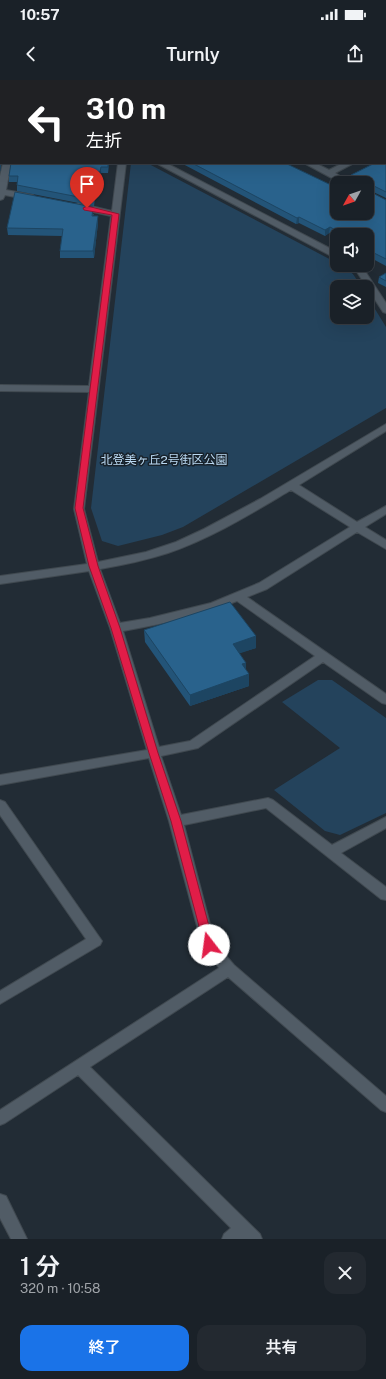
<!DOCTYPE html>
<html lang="ja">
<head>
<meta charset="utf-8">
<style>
  body { margin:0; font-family:"Public Sans","Noto Sans JP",sans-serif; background:#232930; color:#f1f3f6; height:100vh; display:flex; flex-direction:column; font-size:15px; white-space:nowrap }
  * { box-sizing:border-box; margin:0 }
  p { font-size:13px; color:#9fa3a8 }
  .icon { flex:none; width:22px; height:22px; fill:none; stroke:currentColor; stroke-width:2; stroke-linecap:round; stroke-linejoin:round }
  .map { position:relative; height:1159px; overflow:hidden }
  .details { display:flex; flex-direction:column; background:#1a2128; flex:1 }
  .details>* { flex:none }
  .hud { position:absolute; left:0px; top:0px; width:386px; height:84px; box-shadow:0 4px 16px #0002,0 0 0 1px #383e45; background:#202124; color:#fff; overflow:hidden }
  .needle { width:26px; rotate:230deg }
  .tools { position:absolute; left:330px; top:96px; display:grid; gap:8px }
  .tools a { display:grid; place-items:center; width:44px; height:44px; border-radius:8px; background:#1a2128; box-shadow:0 4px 16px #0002,0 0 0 1px #383e45; font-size:20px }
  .pin { position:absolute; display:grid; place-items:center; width:34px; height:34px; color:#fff; margin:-41px -17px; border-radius:50% 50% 50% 0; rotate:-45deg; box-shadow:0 0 4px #0007 }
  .pin .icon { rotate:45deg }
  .me { position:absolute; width:44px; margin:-22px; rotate:345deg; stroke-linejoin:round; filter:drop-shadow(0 0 3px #0008) }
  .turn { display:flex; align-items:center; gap:14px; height:84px; padding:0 20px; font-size:18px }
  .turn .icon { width:52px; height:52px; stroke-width:2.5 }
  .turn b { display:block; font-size:28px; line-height:34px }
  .round { display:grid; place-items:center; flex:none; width:42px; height:42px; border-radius:12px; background:#232930 }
  .overview { display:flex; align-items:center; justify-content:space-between; height:68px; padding:0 20px }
  h1 { font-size:24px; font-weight:600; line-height:30px }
  .button { display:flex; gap:8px; margin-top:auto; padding:8px 20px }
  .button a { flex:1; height:46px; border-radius:12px; background:#1a73e8; color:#fff; font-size:16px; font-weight:600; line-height:46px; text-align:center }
  .button a+a { background:#232930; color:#f1f3f6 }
  .status { display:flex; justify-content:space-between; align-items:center; height:28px; padding:0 20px; background:#1a2128; direction:ltr }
  .status svg { height:11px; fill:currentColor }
  header { display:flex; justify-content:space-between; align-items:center; height:52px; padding:0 20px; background:#1a2128; font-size:18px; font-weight:600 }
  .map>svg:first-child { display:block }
</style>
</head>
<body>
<div class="status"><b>10:57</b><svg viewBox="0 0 49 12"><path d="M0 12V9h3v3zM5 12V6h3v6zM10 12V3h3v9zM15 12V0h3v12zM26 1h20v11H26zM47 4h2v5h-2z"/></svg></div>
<header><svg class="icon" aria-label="back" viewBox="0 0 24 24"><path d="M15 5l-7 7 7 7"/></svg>Turnly<svg class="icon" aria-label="share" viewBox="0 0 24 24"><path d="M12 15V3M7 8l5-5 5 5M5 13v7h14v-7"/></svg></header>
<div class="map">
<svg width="386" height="1159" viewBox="0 0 386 1159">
  <rect width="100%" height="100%" fill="#222c35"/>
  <path fill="#24435c" d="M131,83H147L337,183V185C349,185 356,198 361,207H337V237H367V216L386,247V328L183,447L162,455L118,466L102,461L91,428Z
    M318,600H332L386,638V733L340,755L325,751L274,710L340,668L282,622Z"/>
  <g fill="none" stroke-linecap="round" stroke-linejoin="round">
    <g stroke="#404950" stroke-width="2">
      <path id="minor" d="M385,64H386V68H385Z
        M3,83H11L6,110L33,115L34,117L33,119L30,120L5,115L3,119L0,120V96Z
        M118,83H126L84,429L98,482L146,472L176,462L204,449L260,419L386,344V351L299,405L357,442L386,426V434L365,447L386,460V469L357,452L267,509L247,517L386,614V624L382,623L323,582L198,668L161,676L181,735L268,718L273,720L332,765L386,737V748L341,773L386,807V820L381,819L266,728L184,745L215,863L234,885L386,1016V1032L381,1030L228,897L90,987L260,1154L262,1159H222L224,1154L231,1148L78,995L5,1043L0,1045V1030L219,888L202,865L169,741L149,678L0,705V695L147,670L110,548L89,491L0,504V496L87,484L74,429L89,312L0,311V305L89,306L111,136L75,128L74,126L78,123L112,131ZM291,410L350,447L259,503L211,523L150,538L120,543L100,489C123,485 146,480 168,473C212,458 252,433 291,410ZM237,521L315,576L190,661L159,667L123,551C161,544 201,536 237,521Z
        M156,83H166L337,172V179Z
        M304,83H315L329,90L343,83H354L335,93L352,103H341Z
        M349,185H361L386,223V233L383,232L355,189Z
        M0,720L5,722L102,861L100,865L0,924V911L86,859L0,735Z
        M0,1114L6,1116L27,1159H11L0,1138Z"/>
    </g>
    <g stroke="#404950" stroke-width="2">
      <path id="tertiary" d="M385,72H386V76H385Z"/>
    </g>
    <use href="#minor" fill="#515c66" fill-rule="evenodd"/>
    <use href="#tertiary" fill="#515c66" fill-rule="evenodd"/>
  </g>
  <path fill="#235478" d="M0,0H386V61L385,60V1H1V83L0,92Z
    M386,77V118L367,109V103H337L386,120V186L371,178V174L367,172V155H337V157L329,153L325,156L299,143L296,144L181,83H285L331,105L351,98V95Z
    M109,83L108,93H101L100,98H97L94,126L17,111V102H9V96Z
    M94,134L93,136L98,143L94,178H60V171L62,156L8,155L7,148Z
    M386,193V207L378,203L379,197Z
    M144,550L256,556V568L239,573L246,590L249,606L190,626L145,562Z"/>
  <path fill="#1d4562" d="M1,77V83L0,92V83Z
    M108,83H109L108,93Z
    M101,87V93L100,98V92Z
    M97,92V98L94,126V120Z
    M98,136V143L94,178L93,171Z
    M299,137V143L296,144L297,138Z
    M330,147L329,153L325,156V150Z
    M256,556V568L232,576L233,564Z
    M246,583V594L242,584Z
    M249,594V606L190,626V615Z"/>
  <path fill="#29628c" stroke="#1d4562" d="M0,0H386V55L385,54V1H1V77L0,83Z
    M386,77V112L366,102V103H337V133H367V110L386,120V179L372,172L375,170L367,166V155H345L330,147L325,150L299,137L297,138L192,83H285L331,105L343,99L354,98L351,95L375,83H385V78Z
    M11,83H108V87H101L100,92H97L94,120L17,105L18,96H9Z
    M15,112L93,127L92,136H98L93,171H60L63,149L7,148Z
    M386,193V201L379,197Z
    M230,522L256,556L233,564L246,583L242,584L249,594L190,615L144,550Z"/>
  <path fill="#e11d48" stroke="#92132f" d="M87,126L119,134L83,428L98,486L120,548L158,673L181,741L214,865L213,868L209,870L205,868L204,865L171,741L149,673L111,548L89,486L75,428L112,135L84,130L83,128Z"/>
  <g text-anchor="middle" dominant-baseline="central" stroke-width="3" stroke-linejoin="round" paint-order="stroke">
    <g font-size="12" fill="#bad9f2" stroke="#18222b">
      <text x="164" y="380">北登美ヶ丘2号街区公園</text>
    </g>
  </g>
</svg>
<div class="tools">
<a><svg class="needle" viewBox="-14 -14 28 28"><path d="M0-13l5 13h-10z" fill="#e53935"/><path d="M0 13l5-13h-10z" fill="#9fa3a8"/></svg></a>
<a><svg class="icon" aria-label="sound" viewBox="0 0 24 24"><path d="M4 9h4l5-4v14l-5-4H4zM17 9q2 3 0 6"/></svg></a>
<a><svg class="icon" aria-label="layers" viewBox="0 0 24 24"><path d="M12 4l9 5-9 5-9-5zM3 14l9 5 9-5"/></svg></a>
</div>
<div class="pin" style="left:87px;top:128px;background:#d93025"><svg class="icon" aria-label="arrive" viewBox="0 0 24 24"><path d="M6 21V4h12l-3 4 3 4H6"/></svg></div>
<svg class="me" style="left:209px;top:865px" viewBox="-20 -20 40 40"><circle r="19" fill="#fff"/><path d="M0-13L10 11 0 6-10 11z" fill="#e11d48"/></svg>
<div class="hud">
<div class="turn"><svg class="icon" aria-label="left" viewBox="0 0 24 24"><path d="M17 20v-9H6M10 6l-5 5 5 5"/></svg><div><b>310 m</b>左折</div></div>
</div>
</div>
<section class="details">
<div class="overview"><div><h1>1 分</h1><p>320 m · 10:58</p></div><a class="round"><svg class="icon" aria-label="close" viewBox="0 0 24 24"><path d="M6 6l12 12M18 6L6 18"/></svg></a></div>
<div class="button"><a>終了</a><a>共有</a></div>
</section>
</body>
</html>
